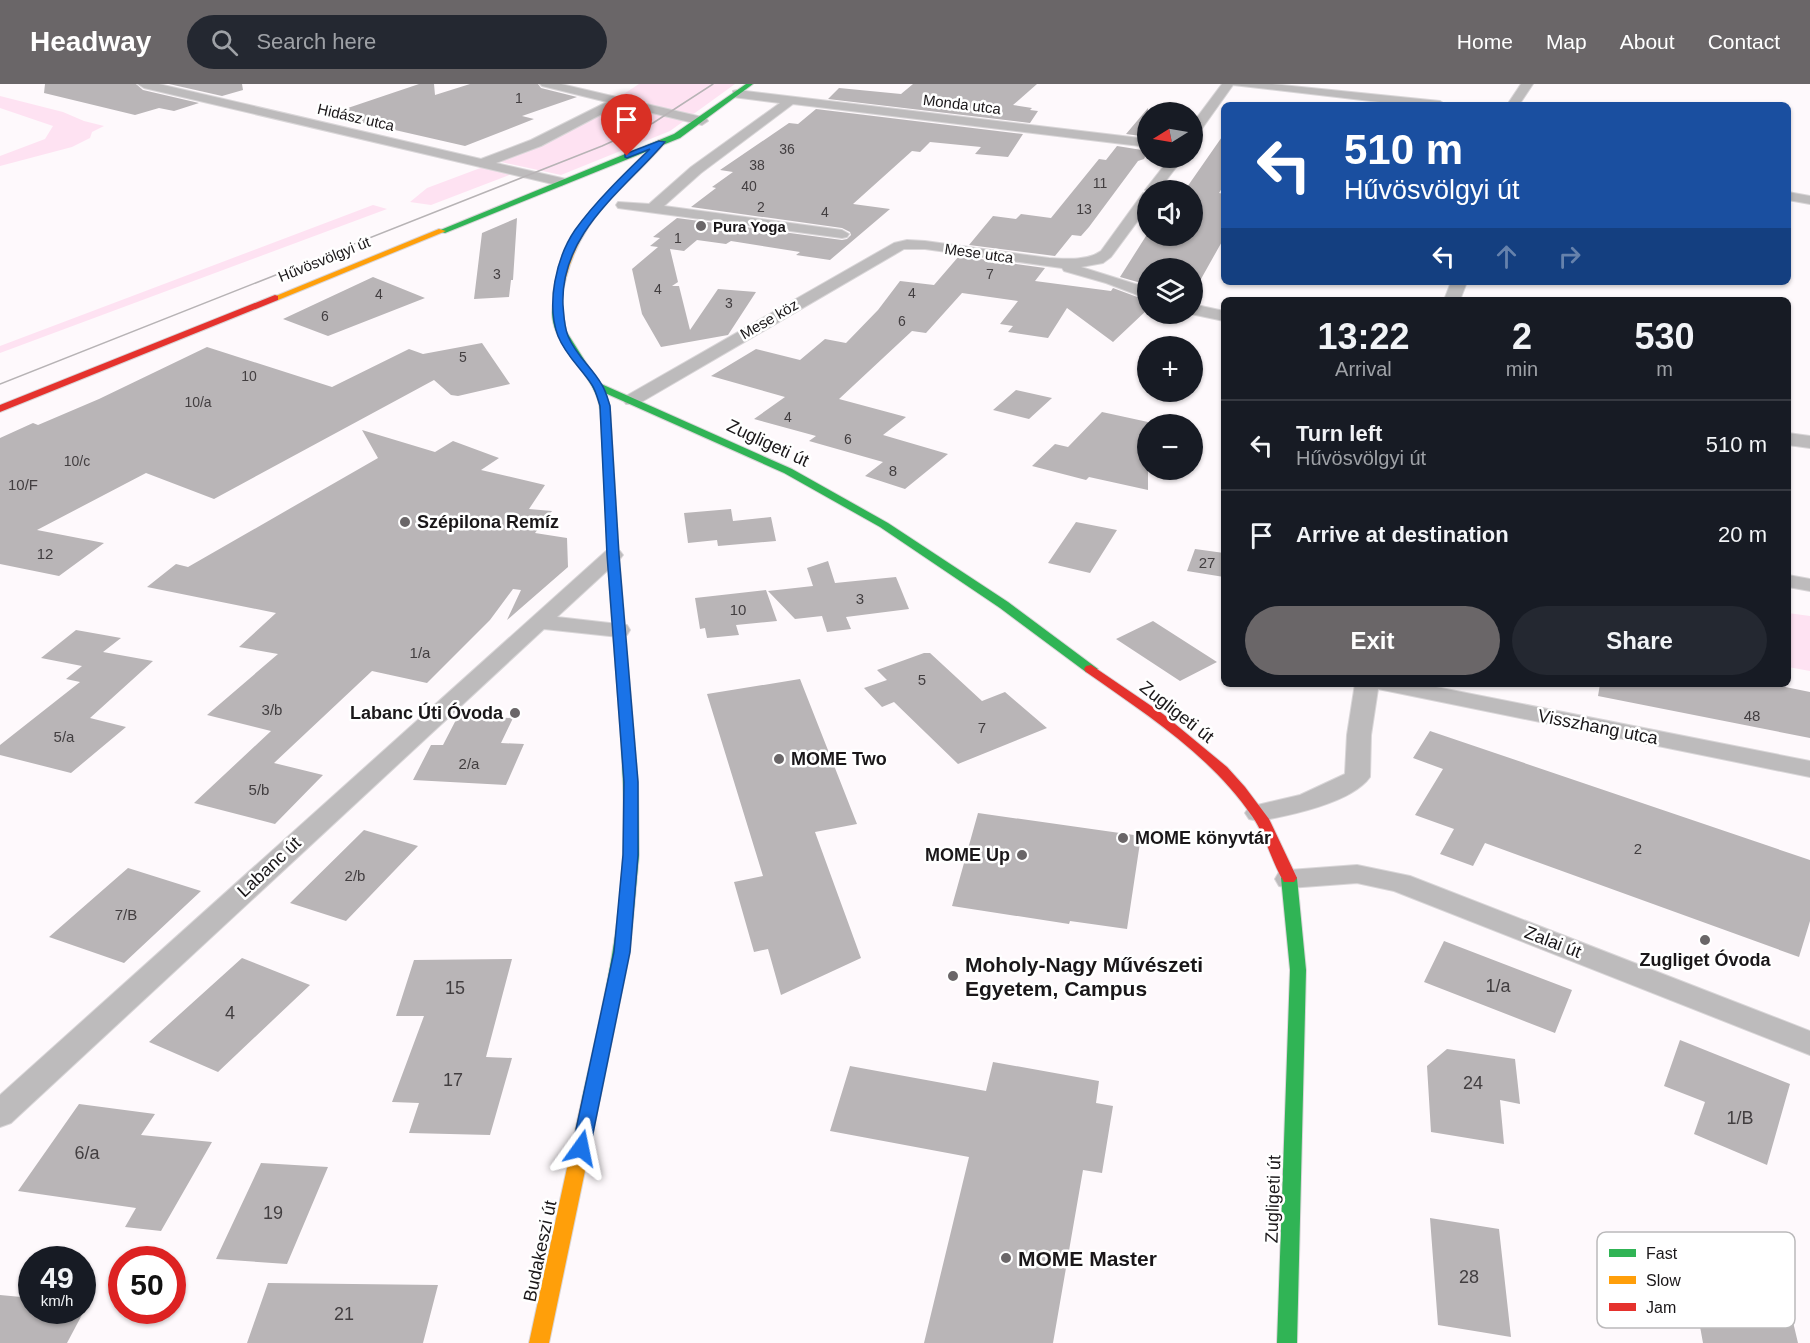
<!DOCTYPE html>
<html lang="en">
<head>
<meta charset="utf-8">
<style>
  body { margin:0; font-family:Helvetica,sans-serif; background:#242831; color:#f1f3f6; height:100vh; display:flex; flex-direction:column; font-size:22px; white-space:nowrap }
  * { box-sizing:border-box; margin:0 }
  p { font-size:20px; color:#9ea1a6 }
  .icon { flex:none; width:33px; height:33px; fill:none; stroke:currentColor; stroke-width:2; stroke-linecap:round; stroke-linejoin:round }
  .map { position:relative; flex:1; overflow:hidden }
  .details { position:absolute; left:1221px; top:213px; width:570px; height:390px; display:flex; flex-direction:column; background:#171b24; border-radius:9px; box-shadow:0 2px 4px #0004 }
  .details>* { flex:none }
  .banner { position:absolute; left:1221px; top:18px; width:570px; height:183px; border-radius:9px; box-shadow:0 2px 4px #0004; background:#1a4fa0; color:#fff; overflow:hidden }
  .needle { width:39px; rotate:259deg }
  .fabs { position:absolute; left:1137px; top:18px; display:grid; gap:12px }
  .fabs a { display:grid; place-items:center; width:66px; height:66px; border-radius:50%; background:#171b24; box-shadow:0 2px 4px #0004; font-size:30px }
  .speed { position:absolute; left:18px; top:1162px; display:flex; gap:12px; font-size:30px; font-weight:700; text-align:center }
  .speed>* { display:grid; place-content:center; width:78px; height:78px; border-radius:50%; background:#171b24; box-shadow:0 2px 4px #0004; line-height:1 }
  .speed small { font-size:15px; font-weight:400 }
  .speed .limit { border:9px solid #d22; background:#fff; color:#111 }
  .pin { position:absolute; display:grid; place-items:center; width:51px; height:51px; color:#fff; margin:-62px -26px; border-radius:50% 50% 50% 0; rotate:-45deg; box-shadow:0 0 6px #0007 }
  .pin .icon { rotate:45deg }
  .me { position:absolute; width:66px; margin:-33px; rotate:12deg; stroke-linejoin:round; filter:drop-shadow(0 0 4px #0008) }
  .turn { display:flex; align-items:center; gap:21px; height:126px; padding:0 24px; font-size:27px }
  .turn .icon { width:78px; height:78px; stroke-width:2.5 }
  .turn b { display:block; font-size:42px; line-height:51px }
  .lanes { display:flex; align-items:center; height:57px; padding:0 24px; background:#0003; justify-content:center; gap:30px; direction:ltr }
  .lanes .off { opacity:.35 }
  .eta { display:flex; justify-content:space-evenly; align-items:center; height:102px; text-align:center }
  .eta b { font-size:36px; font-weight:800; line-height:42px }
  .cta { display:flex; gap:12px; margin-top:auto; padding:12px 24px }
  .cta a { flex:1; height:69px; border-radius:36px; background:#6a6668; color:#fff; font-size:24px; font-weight:800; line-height:69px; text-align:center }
  .cta a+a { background:#242831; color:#f1f3f6 }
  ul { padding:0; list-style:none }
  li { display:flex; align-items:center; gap:18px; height:90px; padding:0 24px; border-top:2px solid #363941 }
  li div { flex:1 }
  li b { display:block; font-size:22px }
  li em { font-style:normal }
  header { display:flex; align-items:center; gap:36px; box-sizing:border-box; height:84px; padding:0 30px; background:#6a6668; color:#fff }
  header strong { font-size:28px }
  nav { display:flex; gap:33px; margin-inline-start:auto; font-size:21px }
  .search { width:420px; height:54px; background:#242831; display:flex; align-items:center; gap:15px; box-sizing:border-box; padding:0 21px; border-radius:33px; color:#9ea1a6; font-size:22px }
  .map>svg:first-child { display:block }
</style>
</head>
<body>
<header>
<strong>Headway</strong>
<div class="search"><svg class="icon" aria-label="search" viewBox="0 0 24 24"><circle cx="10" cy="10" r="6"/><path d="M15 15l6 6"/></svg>Search here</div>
<nav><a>Home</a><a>Map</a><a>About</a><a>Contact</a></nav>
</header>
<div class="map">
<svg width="1810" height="1259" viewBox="0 0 1810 1259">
  <rect width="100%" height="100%" fill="#fef9fc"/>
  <path fill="#fee2f2" d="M639,0H735L670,47L561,91L501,78L630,16L619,13Z
    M0,12L63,28L84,37L104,42L92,48L90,54L72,63L0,82V72L45,55L53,42L0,24Z
    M483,83L512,90L431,121L410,118L427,104Z
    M373,121L387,125L0,269V262Z
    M1788,529L1810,532V587L1788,583Z"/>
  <path fill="#b9b5b7" d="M45,0H136L143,6L199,19L174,27L159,24L135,31L44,9Z
    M169,0H242L243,6L222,12Z
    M419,0H434L435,11L470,0H538L541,4L577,13L522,32L534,35L465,62L351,36L355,35L333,29Z
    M913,0H1037L1013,21L1032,24L1030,26L1038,27L1030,39L828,15L839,4L901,10Z
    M1148,24V53L1126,50Z
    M816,25L1023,50L1008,73L975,70L981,63L930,58L920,68L912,67L853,120L890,125L830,176L796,171L800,168L731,157L726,160L697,156L684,167L670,165L678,198L672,202H679L690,246L718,205L756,208L728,251L661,263L642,230L632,185L658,163L650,162L660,154L653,153L677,134L842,156L847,155L851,151L850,148L842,144L691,123L716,104L712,103L733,88L720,86L789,39L798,40Z
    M1224,50V101L1219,109L1224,110V154L1192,211V184H1148V201L1120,193L1146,152H1192V106H1185Z
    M1117,62L1148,67L1144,75L1138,77L1089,143L1081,152L1072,151L1055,172L969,161L993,132L1016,135L1021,130L1051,134L1099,75L1106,76Z
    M517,134L513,196H511L509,213L474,215L482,149Z
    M959,172L1045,184L1035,197L1111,207L1113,204L1148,217V225L1113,258L1067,224L1048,254L1008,248L1013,242L1000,240L1018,217L962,209L926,249L912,247L839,315L906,333L883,351L948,370L905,405L865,392L883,378L809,357L816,352L754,335L785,313L711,292L756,265L800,276L825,255L846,259L878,226L900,197L934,201Z
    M373,193L425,214L328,252L283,235Z
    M482,259L510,300L458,312L451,311L434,296L214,415L146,389L37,446L104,459L59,492L0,480V354L33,339L38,341L99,315L207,263L332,303L409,265L423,270Z
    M1016,306L1052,314L1029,335L993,326Z
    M1102,328L1148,338V406L1089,393L1086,396L1032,382L1055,360L1068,363Z
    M362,346L435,368L453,357L499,374L481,386L545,401L529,425L552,427L535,449L567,454L568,483L507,536L521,506L513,505L490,536L427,599L372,587L274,679L323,691L275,740L194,719L271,647L207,631L278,570L239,563L276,529L147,503L176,480L188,483L378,374Z
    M731,425L733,437L771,433L776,457L718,462L717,456L688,459L684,429Z
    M1076,438L1117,446L1090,489L1048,479Z
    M1195,465L1224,469V493L1187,487Z
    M828,477L835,499L896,493L909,525L846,533L851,545L827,548L822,532L795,535L768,507L813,502L807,484Z
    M766,506L777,537L736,541L739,551L707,554L705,544L700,545L695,514Z
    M1153,537L1217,578L1180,597L1116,555Z
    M76,546L121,554L103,568L153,577L90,634L126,643L71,689L0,671V661L80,598L66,595L82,582L41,574Z
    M924,569H930L982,617L1005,608L1047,644L958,680L894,618L882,623L864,604L887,596L877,586Z
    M800,595L857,740L815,748L861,874L781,911L768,865L754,868L734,798L763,792L707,610Z
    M1600,600H1770L1810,608V654L1598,612Z
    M458,632L513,634L501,659L524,660L506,701L413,696L431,661H443Z
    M1430,647L1810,776V837L1799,873L1485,759L1473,782L1440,770L1454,745L1415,731L1443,685L1413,674Z
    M978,729L1141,752L1127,845L1070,837L1069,840L952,822Z
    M364,746L418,762L346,837L290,819Z
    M128,784L201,807L124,879L49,853Z
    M1444,857L1572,906L1555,949L1424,898Z
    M242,874L310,901L218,988L149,958Z
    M512,875L486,973L512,974L490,1051L409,1049L419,1019L392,1018L424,932H396L414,876Z
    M1680,956L1790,1000L1767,1081L1694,1050L1705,1018L1664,1002Z
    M1447,965L1515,975L1520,1020L1500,1016L1504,1060L1431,1048L1427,982Z
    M993,978L1099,997L1096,1019L1113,1022L1102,1089L1083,1086L1053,1259H924L969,1073L830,1047L850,982L986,1007Z
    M79,1020L155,1030L141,1051L212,1058L161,1147L125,1143L136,1124L18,1107Z
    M261,1079L328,1083L287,1180L216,1175Z
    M1430,1134L1499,1145L1511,1253L1438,1241Z
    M1684,1154L1777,1170L1798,1259H1703Z
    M268,1199L438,1201L423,1259H247Z
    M0,1211L32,1214V1227H84L67,1259H0Z"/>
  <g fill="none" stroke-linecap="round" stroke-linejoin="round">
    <g stroke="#d9d6d8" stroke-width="2">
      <path id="street" d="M138,0H159L481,75L531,56L607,18L542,2L540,0H561L706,34L708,37L702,41L619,21L541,62L496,79L566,95L568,98L561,102L144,4Z
        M1222,0H1272L1440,17L1446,21H1405L1233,1L1196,53L1192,54V40Z
        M1521,0H1533L1519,21H1507Z
        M737,6L1148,55V63L793,20L701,89L664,122L842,146L849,150L847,153L842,154L618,124L616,121L618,118L649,120L691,83L780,19L733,13V7Z
        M1170,74H1183L1159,106H1148V123L1111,173L1103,179L1081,183L1148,204V215L1106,199L1064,187L1062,184L925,165H904L638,320H626L623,316L626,312L894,159L907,156L925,157L1049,174C1066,175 1087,177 1101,167L1143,109L1147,108L1145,106Z
        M1788,108L1810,112V120L1788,116Z
        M1451,198H1467L1460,216H1444Z
        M1192,220L1224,227V237L1191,230H1192Z
        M1788,349L1810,352V364L1788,361Z
        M613,465L620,467L623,471L620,475L557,533L627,541L630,546L627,551L619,553L544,545L11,1039L0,1043V1011L606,467Z
        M1788,491L1810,495V507L1788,503Z
        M1355,600H1421L1810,677V693L1378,605L1371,651L1370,693C1352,719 1288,732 1258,737L1249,735L1245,729L1249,723L1300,711L1345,690L1347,651Z
        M1357,781L1410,792L1810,947V971L1394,807L1357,799L1289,804L1279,802L1275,795L1279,788L1289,786Z"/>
    </g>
    <g stroke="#d9d6d8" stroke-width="2">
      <path id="fast" d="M746,0H753L680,54L445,149L438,147L674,50Z
        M554,216L561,218L566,247L599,299L792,385L888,439L1008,518L1098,585L1091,589L1086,588L1000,524L880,443L784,389L605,309L610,322L619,471L638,698L639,771L630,868L600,1015L597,1020L591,1022L585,1020L582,1015C600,934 620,853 623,769C626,688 617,606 611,525C606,459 605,392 600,326C597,287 541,258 554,216Z
        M1289,789L1294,790L1297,794L1306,886L1297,1259H1277L1290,886L1281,794L1284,790Z"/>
    </g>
    <g stroke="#d9d6d8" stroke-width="2">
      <path id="slow" d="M659,56L666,58C615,115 574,135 561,218L554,220C551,209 556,194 560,184C578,131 620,94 659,56Z
        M439,145L446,147L278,216L271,214Z
        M591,1008L597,1010L600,1015L549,1259H529L582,1015L585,1010Z"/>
    </g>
    <g stroke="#d9d6d8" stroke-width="2">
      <path id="jam" d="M275,211L278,212V216L0,328V321Z
        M1091,581L1163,630L1227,683L1245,703L1269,735L1297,794L1294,798H1284C1271,777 1266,752 1252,732C1210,671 1146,630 1086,588L1084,585L1086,582Z"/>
    </g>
    <use href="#street" fill="#bdbbbc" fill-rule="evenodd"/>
    <use href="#fast" fill="#30b455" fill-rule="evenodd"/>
    <use href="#slow" fill="#ff9f0a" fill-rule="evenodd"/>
    <use href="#jam" fill="#e5322d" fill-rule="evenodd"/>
    <path stroke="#b7b3b5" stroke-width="1.5" d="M0,300L602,62L653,39L713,0"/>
  </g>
  <path fill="#1a73e8" stroke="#114b97" stroke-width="1.5" d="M659,57L665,58C623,107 560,149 563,221C564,232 564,242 568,252C576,272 592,283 602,301C606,307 608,316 610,322L619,471L638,698V771L630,868L590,1064L588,1069L581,1071L575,1069L572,1064L614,868L623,771L624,698L607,471L600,322C598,316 596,307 592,301C581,284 566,272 558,252C546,220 556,174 575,146C595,118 625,89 650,65L627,74L625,73V70Z"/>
  <g fill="#6a6668" stroke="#fff" stroke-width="2">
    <circle cx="701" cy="142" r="6"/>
    <circle cx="405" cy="438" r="6"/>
    <circle cx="515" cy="629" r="6"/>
    <circle cx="779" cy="675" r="6"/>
    <circle cx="1123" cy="754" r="6"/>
    <circle cx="1022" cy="771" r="6"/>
    <circle cx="1705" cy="856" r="6"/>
    <circle cx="953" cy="892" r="6"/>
    <circle cx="1006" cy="1174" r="6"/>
  </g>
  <g text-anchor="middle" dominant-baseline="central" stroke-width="5" stroke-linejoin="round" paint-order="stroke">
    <g font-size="14" fill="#423e40">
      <text x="519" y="14">1</text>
      <text x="787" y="65">36</text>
      <text x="757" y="81">38</text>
      <text x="1100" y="99">11</text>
      <text x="749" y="102">40</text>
      <text x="761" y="123">2</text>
      <text x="1084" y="125">13</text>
      <text x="825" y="128">4</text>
      <text x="678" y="154">1</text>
      <text x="497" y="190">3</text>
      <text x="990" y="190">7</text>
      <text x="658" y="205">4</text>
      <text x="912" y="209">4</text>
      <text x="379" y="210">4</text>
      <text x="729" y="219">3</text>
      <text x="325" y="232">6</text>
      <text x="902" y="237">6</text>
      <text x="463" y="273">5</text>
      <text x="249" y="292">10</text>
      <text x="198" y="318">10/a</text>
      <text x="788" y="333">4</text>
      <text x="848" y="355">6</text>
      <text x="77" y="377">10/c</text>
    </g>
    <g font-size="15" fill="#1a1719" stroke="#fff">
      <text transform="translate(962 20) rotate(7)">Monda utca</text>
      <text transform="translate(356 33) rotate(13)">Hidász utca</text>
      <text transform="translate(979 169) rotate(8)">Mese utca</text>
      <text transform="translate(324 175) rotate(-22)">Hűvösvölgyi út</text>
      <text transform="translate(769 235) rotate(-30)">Mese köz</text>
    </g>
    <g font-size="15" font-weight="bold" fill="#1a1719" stroke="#fff" text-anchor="start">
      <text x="713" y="142">Pura Yoga</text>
    </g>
    <g font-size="15" fill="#423e40">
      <text x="893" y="386">8</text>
      <text x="23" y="400">10/F</text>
      <text x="45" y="469">12</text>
      <text x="1207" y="478">27</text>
      <text x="860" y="514">3</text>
      <text x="738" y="525">10</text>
      <text x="420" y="568">1/a</text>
      <text x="922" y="595">5</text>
      <text x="272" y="625">3/b</text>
      <text x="1752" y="631">48</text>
      <text x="982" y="643">7</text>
      <text x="64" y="652">5/a</text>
      <text x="469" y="679">2/a</text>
      <text x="259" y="705">5/b</text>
      <text x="1638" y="764">2</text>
      <text x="355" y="791">2/b</text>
      <text x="126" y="830">7/B</text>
    </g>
    <g font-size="18" fill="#1a1719" stroke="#fff">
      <text transform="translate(768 359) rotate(25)">Zugligeti út</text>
      <text transform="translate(1177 628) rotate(38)">Zugligeti út</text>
      <text transform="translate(1598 643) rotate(11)">Visszhang utca</text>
      <text transform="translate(269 783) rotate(-43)">Labanc út</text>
      <text transform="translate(1553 858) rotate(21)">Zalai út</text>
      <text transform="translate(1273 1115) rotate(-88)">Zugligeti út</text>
      <text transform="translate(540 1167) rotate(-78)">Budakeszi út</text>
    </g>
    <g font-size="18" font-weight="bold" fill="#1a1719" stroke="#fff" text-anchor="start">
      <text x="417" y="438">Szépilona Remíz</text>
      <text x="503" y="629" text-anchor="end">Labanc Úti Óvoda</text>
      <text x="791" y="675">MOME Two</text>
      <text x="1135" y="754">MOME könyvtár</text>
      <text x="1010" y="771" text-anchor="end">MOME Up</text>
      <text x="1705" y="876" text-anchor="middle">Zugliget Óvoda</text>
    </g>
    <g font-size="18" fill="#423e40">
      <text x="1498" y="902">1/a</text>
      <text x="455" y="904">15</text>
      <text x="230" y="929">4</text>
      <text x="453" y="996">17</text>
      <text x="1473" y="999">24</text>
      <text x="1740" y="1034">1/B</text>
      <text x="87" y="1069">6/a</text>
      <text x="273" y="1129">19</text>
      <text x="1469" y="1193">28</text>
      <text x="344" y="1230">21</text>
    </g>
    <g font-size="21" font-weight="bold" fill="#1a1719" stroke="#fff" text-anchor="start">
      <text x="965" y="880">Moholy-Nagy Művészeti<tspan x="965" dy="24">Egyetem, Campus</tspan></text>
      <text x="1018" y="1174">MOME Master</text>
    </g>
  </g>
  <rect x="1597" y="1148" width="198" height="96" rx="9" fill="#fff" stroke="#bab9ba" stroke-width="1.5"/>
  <rect x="1609" y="1165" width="27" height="8" fill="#30b455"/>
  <rect x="1609" y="1192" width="27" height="8" fill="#ff9f0a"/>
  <rect x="1609" y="1219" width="27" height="8" fill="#e5322d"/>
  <g font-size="16" fill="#1a1719">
    <text x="1646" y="1175">Fast</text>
    <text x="1646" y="1202">Slow</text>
    <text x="1646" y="1229">Jam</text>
  </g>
</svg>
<div class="fabs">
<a><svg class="needle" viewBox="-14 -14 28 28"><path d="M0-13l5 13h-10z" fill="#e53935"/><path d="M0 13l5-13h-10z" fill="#9ea1a6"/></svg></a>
<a><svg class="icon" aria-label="sound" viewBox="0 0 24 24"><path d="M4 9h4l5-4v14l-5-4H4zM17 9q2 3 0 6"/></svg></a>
<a><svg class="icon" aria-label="layers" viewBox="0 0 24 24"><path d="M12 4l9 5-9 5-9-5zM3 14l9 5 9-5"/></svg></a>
<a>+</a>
<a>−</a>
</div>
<div class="speed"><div>49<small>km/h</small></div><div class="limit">50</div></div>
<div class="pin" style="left:627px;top:72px;background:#d93025"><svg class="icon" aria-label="arrive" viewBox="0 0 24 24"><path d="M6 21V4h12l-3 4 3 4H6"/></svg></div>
<svg class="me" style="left:581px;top:1064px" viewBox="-20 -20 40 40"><path d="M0-17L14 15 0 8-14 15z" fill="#1a73e8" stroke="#fff" stroke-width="4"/></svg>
<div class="banner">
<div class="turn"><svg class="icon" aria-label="left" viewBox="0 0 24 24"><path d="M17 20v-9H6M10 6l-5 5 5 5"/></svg><div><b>510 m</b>Hűvösvölgyi út</div></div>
<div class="lanes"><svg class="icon" aria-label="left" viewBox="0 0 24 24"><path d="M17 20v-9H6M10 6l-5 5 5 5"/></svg><svg class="icon off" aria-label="ahead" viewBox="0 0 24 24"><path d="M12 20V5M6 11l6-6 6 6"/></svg><svg class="icon off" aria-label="right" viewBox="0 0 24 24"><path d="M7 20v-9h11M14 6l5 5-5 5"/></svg></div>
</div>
<section class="details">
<div class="eta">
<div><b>13:22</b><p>Arrival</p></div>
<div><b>2</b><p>min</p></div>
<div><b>530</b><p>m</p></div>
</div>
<ul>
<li><svg class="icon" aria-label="left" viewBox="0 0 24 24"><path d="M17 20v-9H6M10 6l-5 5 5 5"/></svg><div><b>Turn left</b><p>Hűvösvölgyi út</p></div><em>510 m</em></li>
<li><svg class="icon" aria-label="arrive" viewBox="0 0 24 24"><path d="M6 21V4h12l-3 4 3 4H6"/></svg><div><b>Arrive at destination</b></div><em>20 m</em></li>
</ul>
<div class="cta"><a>Exit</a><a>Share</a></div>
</section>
</div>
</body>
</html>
